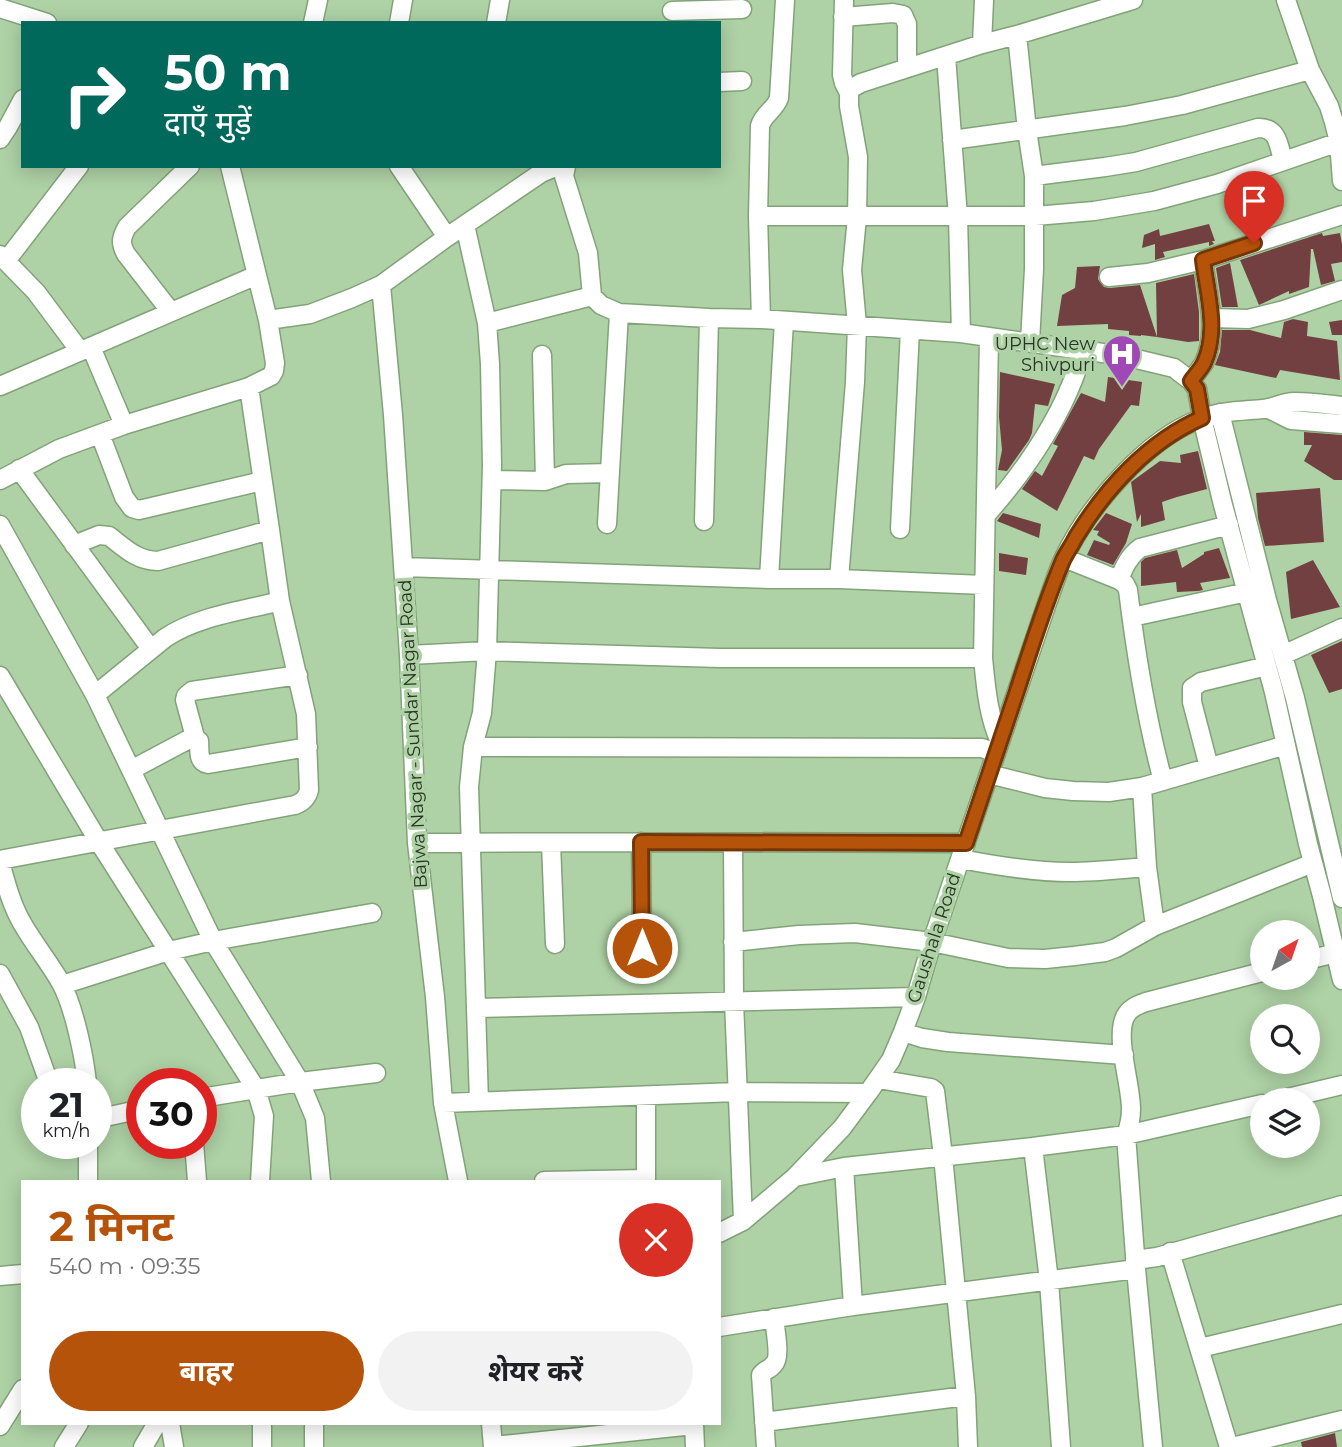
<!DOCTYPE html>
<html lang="hi">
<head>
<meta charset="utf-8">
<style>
  body { margin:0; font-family:Montserrat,"Noto Sans Devanagari",sans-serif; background:#f2f2f2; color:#202124; height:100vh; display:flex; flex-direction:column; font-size:26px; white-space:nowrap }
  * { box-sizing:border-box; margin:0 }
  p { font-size:23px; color:#757577 }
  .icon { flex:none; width:38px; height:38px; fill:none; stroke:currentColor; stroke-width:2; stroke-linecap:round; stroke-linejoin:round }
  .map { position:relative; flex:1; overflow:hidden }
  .sheet { position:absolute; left:21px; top:1180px; width:700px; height:245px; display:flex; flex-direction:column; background:#fff; border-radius:0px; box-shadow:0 4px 18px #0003 }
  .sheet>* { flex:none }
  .top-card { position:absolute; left:21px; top:21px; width:700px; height:147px; border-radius:0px; box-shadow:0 4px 18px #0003; background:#00695c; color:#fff; overflow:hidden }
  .needle { width:46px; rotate:40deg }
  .fabs { position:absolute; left:1250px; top:920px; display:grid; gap:14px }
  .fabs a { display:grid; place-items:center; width:70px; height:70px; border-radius:50%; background:#fff; box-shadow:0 4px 18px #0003; font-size:35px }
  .speed { position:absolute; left:21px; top:1068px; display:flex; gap:14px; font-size:35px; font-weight:700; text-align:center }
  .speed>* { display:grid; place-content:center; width:91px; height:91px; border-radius:50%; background:#fff; box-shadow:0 4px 18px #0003; line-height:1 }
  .speed small { font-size:18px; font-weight:400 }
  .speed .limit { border:10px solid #d22; background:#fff; color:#111 }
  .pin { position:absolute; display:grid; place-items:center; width:60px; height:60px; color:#fff; margin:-72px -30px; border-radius:50% 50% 50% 0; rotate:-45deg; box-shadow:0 0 7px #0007 }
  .pin .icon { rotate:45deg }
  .me { position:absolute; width:77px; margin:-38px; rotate:0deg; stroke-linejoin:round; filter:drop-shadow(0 0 5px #0008) }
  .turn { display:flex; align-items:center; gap:24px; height:147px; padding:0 28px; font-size:32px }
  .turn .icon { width:91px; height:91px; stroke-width:2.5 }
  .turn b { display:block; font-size:49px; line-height:60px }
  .round { display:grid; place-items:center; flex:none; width:74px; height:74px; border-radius:37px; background:#f2f2f2 }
  .overview { display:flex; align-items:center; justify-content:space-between; height:119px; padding:0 28px }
  h1 { font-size:42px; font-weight:700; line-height:52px; color:#b45309 }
  .action { display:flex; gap:14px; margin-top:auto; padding:14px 28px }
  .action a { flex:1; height:80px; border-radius:42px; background:#b45309; color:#fff; font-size:28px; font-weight:700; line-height:80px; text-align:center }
  .action a+a { background:#f2f2f2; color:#202124 }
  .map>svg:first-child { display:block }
</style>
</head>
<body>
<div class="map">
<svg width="1342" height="1447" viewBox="0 0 1342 1447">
  <rect width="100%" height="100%" fill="#aed1a5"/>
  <path fill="#734041" d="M1209,224L1215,241H1212L1214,244L1209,246V242L1163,252L1165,257L1155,260V244L1142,248L1144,235L1159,229L1160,236Z
    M1322,233L1323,236L1340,233L1342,244V262L1331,264L1335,281L1321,285L1313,249H1311L1309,287L1289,294V291L1259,305L1240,260Z
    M1230,263L1238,307H1222L1216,268Z
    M1100,266L1098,279L1104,287L1110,288L1140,285L1157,337L1141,335V336L1129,335V331L1108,329V324L1057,326L1062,295L1075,288L1077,267Z
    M1194,274L1199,312V341L1188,342L1157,337L1156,283Z
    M1293,319L1308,322L1307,336L1337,341L1340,380L1280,370L1276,378L1215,365L1220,352L1222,330H1250L1281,338L1284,322Z
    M1342,320V335H1332L1329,322Z
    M1000,372L1055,384L1048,406L1035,404L1032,433L1029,440L1007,471L998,470L1002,450L999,417Z
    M1108,377L1142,382L1139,406L1131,405L1099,449L1094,460L1084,456L1057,511L1022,489L1035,471L1042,476L1058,446L1053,444L1081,393L1105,402Z
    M1304,432L1342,435V480H1334L1304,461L1312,445H1304Z
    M1198,451L1207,489L1177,497L1162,502L1165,520L1141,527V514L1137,522L1131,482L1160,461L1181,463L1180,455Z
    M1320,488L1324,542L1265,546L1258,518L1256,493Z
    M1003,513L1041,524L1039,538L997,521Z
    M1106,513L1132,524L1126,543L1113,565L1087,555L1094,540L1109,545L1110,543L1097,535L1099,531L1093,530Z
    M1219,548L1230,578L1200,583L1203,590L1198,591L1177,592L1176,582L1141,586V562L1145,558L1177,550L1182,568L1204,554V552Z
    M999,553L1028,558L1026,575L999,571Z
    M1313,560L1340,607L1291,619L1286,572Z
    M1342,641V689L1329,693L1311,655Z
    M1335,1433L1337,1447H1302L1301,1442Z"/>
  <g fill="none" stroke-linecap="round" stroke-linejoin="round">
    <g stroke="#82a379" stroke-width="21">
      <path id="minor" d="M844,0L842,75L844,83L849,93
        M1286,0L1310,70L1329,106L1334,122L1339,142L1342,181
        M0,8L47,23
        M672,11L742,9
        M843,17L893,13L903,15L907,24V68
        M313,23L318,0
        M399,23L403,0
        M496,23L500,0
        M1017,35L1027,130L1034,176V269L1030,342
        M982,44L984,0
        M946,56L958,217L961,333
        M719,82L742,81
        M0,139L8,127L23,99
        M952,140L1125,116L1182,105L1310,70
        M399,166L447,237
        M566,166L564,176L588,253L592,296L601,305L619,313L709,318L761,319L961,333L1124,356L1174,368L1191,381L1197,389L1202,418L1223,505L1274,692L1308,844L1322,896L1342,980
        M1034,176L1105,167L1136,162L1258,128C1278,127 1279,146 1283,161
        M758,216H1035L1094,211L1154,201L1217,184L1339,142
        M465,225L487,323L490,364L492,465L487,651L482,713L473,747L469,787L479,1102
        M0,255L36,292L80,351
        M6,261L79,166
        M1109,277L1148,273L1203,260
        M381,285L393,415L409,655L417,843L435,997L443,1103L458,1181
        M171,312L126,254C120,243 121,238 127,227L190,166
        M1212,318L1248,319L1284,310L1342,290
        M761,319L758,216L760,126C763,114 775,110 779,98L785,0
        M268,320L310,314L352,298L381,285L447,237L541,173L553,168L564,166
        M487,323L592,296
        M989,338L983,658C986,688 988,715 1000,742
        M91,347L124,425
        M542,355L545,481
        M1191,381C1195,375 1200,369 1204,363C1219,330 1207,293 1203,260L1342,215
        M0,386L257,275
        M1269,409L1291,420L1342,424
        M1220,413L1267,600L1295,698L1342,898
        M100,434L124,497L132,508L139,510L262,481
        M19,469L151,649
        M0,480L59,449L124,425L249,387L271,376L274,371L275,363L268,320L230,166
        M492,480L545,481L566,474L610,473
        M986,515C1027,469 1067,410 1083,350
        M704,521L709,318
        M607,524L619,313
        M0,525L95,695L213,941L300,1082L315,1118L321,1181
        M900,529L910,330
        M74,545L99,535L109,536C125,548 137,561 158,561L270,530L249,387
        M1064,558L1119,580L1125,584L1128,590C1136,655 1146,718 1163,781
        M403,567L769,579H839L984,585
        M769,579L784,321
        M839,579L855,382L857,325L852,270L857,217L858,157L849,106V93L852,88L861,83L982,44L1017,35L1133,0
        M1119,580C1124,567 1129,556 1140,548L1229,525
        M1132,617L1247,592
        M409,655L487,651L720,658H983
        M1283,655L1342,628
        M0,676L99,842L256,1089L264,1116L260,1181
        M95,695L165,638C198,616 242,611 280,601
        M195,737L185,700L186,696L192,691L298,675
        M473,747L966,748H982L996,753
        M1209,767L1192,702V688L1201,682L1267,666
        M131,770L193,737L199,741C200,750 197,762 208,764L308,747
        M989,774L1045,788L1073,791L1109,792L1142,787L1286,745
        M1142,787L1147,867L1155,926
        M641,842L642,948
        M417,843L641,842L966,843
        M551,843L555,944
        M733,843L734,1001L743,1221
        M961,859C997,866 1033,872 1070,872C1096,872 1122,869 1147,867
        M0,860L295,805C303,802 307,798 309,790L306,714L280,601L270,530
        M0,862C6,883 11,904 22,923C34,944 49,962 61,983C74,1007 84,1055 87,1083
        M733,942L799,935L855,933L932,942L1008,958L1045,959L1074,956L1105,952L1116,948L1155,926L1313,863
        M1307,960L1336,953
        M1262,972L1146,1002C1138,1005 1129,1008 1125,1017C1115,1038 1131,1084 1131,1109C1131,1118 1129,1127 1126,1135L1262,1104
        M0,974L29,1027L49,1083
        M62,985L169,951L213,941L372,913
        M476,1008L916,997
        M903,1032L922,1038L948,1042L1124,1055
        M878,1079L931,1088L935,1091L943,1156L966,1396L968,1447
        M646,1096V1181
        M201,1098L300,1082L376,1073
        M1275,1101L1342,1085
        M443,1103L737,1092L868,1093
        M96,1119L142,1109
        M194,1143L197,1181
        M1033,1147L1049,1281L1061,1447
        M844,1167L853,1306L1136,1269
        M795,1177L844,1167L1033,1147L1126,1135L1136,1269L1153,1447
        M88,1181V1143
        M544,1181L646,1179
        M719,1233L743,1221L795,1177L842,1128L868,1093L891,1060L903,1032L916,997L932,942L1047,603C1053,588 1057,572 1064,558C1088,507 1146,439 1200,419C1219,411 1242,411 1263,409C1274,408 1283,402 1294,402C1310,402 1326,404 1342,406
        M1170,1252L1229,1447
        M1135,1260L1157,1257L1342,1205
        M0,1276L23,1274
        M719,1327L853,1306
        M1200,1348L1342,1314
        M764,1422L966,1396
        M170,1423L174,1447
        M262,1423V1447
        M314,1423V1447
        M491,1423L493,1447
        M694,1423L695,1447
        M0,1426L23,1389
        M493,1446L694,1425
        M64,1447L79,1423
        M143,1447L157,1423
        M766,1447L761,1375C765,1369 770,1370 774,1364C781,1357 775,1329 774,1318
        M1232,1447L1342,1420"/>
    </g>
    <use href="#minor" stroke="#fff" stroke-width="18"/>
  </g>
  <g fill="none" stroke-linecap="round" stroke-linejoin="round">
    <g stroke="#753606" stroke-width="18">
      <path id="route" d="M642,948L641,842L966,843C983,792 1000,742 1017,691C1031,648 1045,603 1063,560C1067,552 1072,545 1076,537C1106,488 1149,441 1202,418L1197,389L1191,381C1195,375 1201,369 1204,363C1219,330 1207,293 1203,260L1254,243"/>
    </g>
    <use href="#route" stroke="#b45309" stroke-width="12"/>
  </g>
  <defs>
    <g id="hospital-pin" transform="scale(2.0125)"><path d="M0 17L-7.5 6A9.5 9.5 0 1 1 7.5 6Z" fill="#a049b6" stroke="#aed1a5"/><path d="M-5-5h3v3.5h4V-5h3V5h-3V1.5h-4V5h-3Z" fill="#fff"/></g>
  </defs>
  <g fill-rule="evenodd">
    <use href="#hospital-pin" x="1122" y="354"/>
  </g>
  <g text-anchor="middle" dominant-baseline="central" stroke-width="7" stroke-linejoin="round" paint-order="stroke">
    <g font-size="18" fill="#283524" stroke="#aed1a5" text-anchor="end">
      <text x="1095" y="344">UPHC New<tspan x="1095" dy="21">Shivpuri</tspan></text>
    </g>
    <g font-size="18" fill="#283524" stroke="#aed1a5">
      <text transform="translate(413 734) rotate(-93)">Bajwa Nagar - Sundar Nagar Road</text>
      <text transform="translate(934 938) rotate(-72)">Gaushala Road</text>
    </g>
  </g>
</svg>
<div class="fabs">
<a><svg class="needle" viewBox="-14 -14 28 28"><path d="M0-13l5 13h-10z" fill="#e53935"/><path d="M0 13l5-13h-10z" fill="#757577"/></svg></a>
<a><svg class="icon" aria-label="search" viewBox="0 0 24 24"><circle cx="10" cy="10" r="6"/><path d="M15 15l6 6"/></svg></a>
<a><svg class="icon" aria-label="layers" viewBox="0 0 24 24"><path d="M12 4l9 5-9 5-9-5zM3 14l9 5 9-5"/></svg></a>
</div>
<div class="speed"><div>21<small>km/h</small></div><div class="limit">30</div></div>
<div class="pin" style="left:1254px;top:243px;background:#d93025"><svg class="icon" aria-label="arrive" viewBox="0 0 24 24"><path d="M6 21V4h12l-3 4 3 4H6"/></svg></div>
<svg class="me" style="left:642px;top:948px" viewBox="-20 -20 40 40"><circle r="17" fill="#b45309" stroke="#fff" stroke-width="3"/><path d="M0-11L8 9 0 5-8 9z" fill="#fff"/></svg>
<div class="top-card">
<div class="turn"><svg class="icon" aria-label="right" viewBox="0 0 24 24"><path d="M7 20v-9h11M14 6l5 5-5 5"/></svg><div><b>50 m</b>दाएँ मुड़ें</div></div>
</div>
<section class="sheet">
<div class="overview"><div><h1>2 मिनट</h1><p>540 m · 09:35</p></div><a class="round" style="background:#d93025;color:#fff"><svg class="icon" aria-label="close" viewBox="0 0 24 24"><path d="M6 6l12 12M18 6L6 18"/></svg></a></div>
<div class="action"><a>बाहर</a><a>शेयर करें</a></div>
</section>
</div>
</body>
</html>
